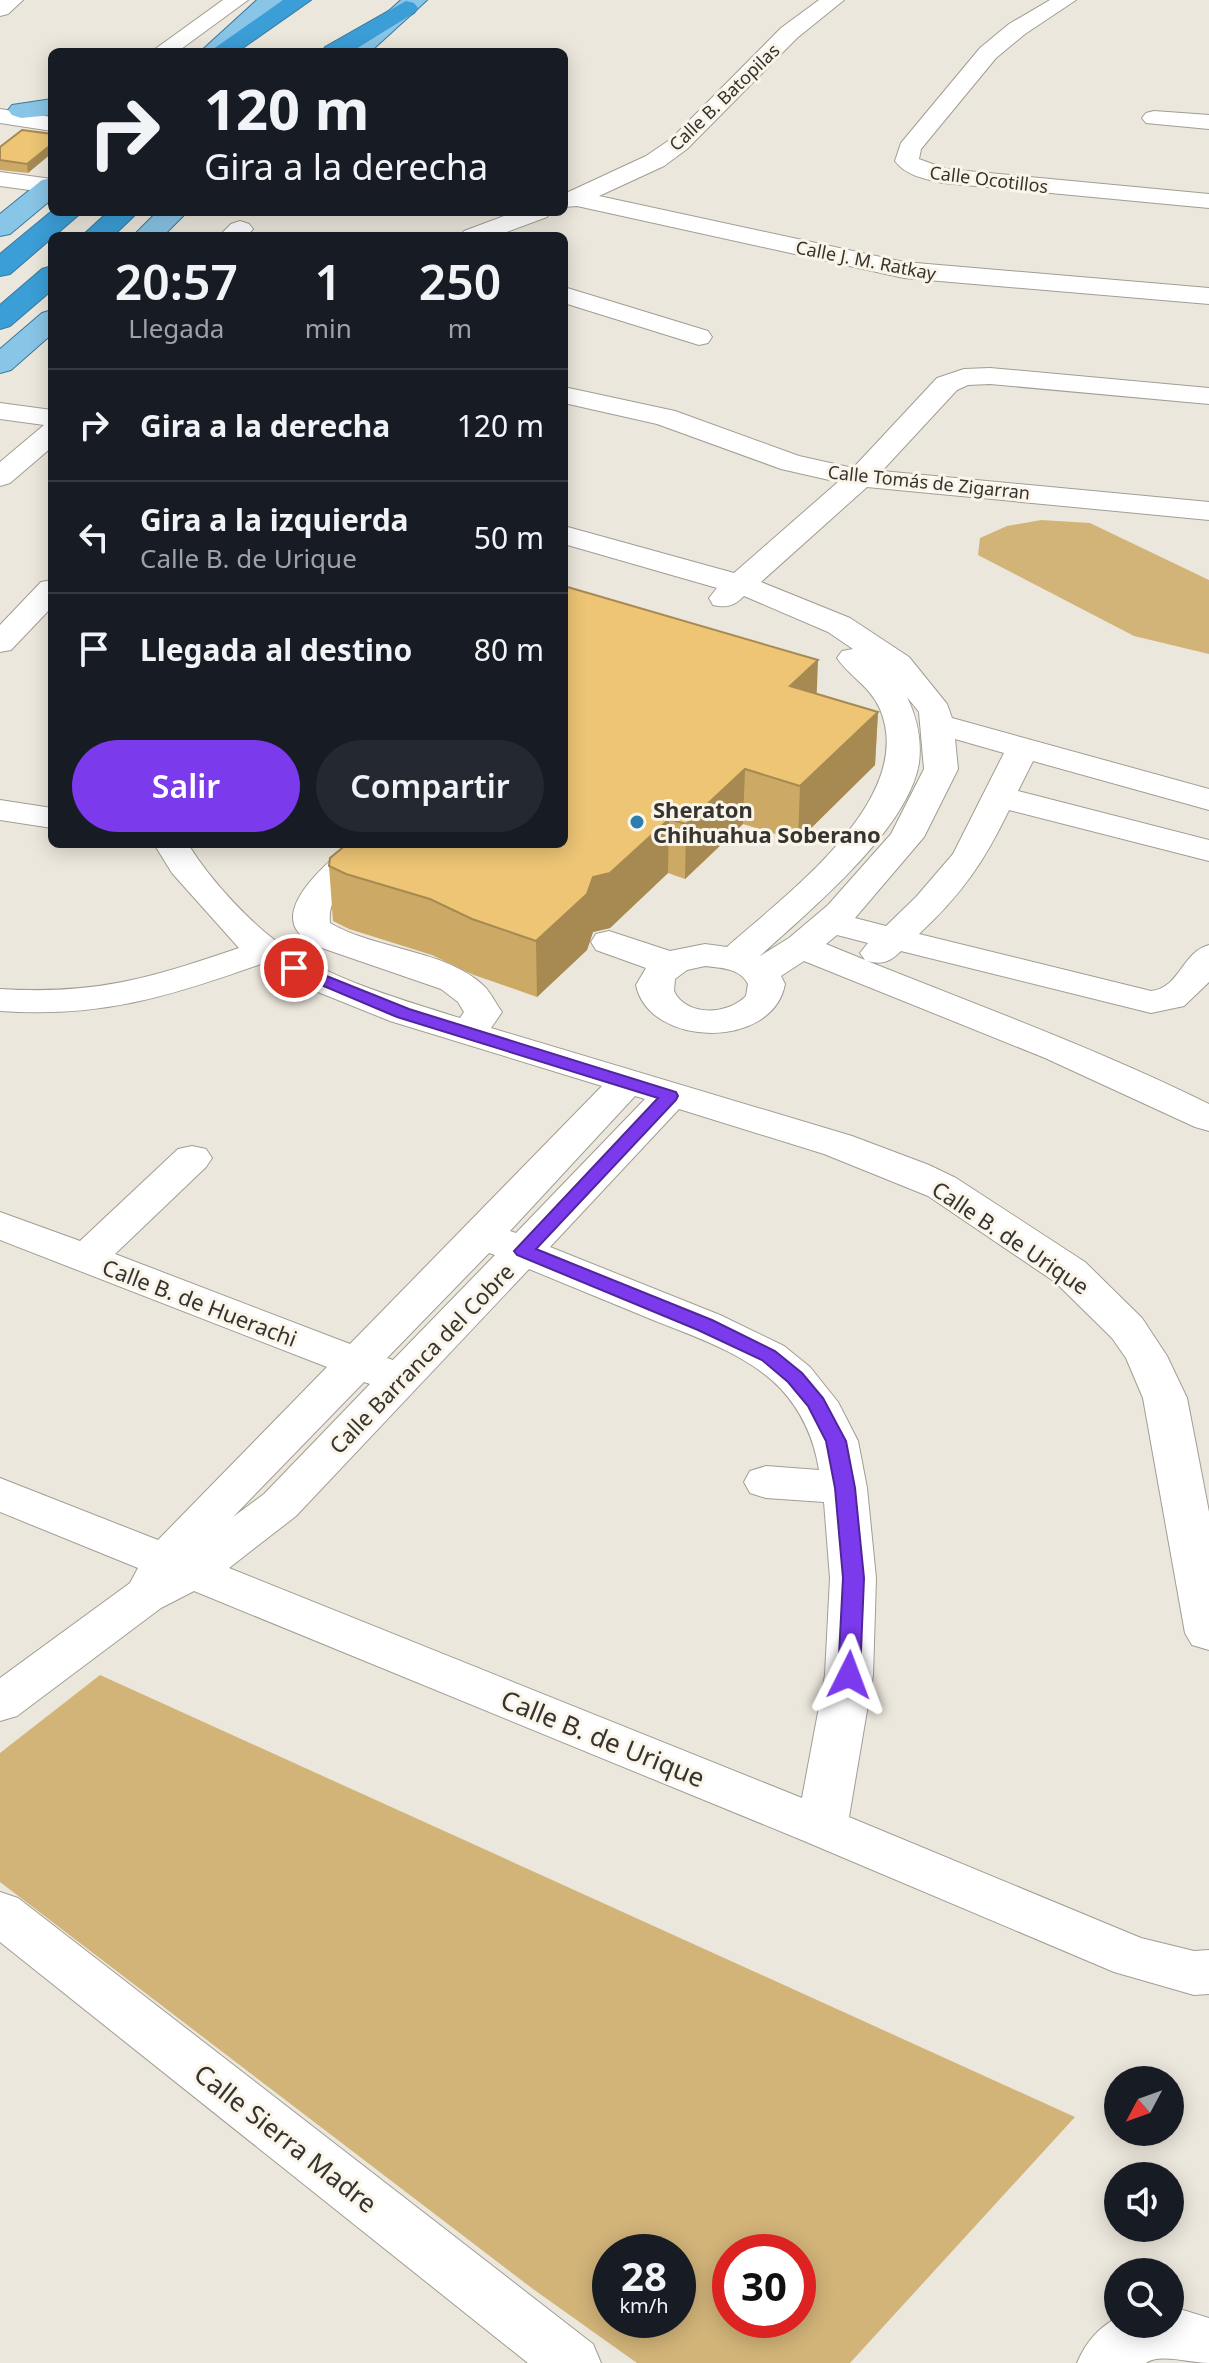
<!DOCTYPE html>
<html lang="es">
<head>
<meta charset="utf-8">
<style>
  body { margin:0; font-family:"Noto Sans",sans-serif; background:#242831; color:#f1f3f6; height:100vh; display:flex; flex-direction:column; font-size:30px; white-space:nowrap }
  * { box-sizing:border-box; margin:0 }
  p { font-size:26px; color:#9ea1a6 }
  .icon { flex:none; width:44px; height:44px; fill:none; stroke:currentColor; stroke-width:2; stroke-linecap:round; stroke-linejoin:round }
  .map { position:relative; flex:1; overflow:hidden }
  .details { position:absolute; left:48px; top:232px; width:520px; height:616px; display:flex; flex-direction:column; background:#171b24; border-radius:12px; box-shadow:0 4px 20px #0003 }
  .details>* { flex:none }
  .guide { position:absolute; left:48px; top:48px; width:520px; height:168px; border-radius:12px; box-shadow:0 4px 20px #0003; background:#171b24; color:#f1f3f6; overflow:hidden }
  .needle { width:52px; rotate:229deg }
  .tools { position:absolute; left:1104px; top:2066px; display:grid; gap:16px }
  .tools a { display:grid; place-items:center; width:80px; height:80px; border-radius:50%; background:#171b24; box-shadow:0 4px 20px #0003; font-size:40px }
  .speed { position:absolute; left:592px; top:2234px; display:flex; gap:16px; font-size:40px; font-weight:700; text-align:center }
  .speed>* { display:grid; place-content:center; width:104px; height:104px; border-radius:50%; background:#171b24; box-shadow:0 4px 20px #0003; line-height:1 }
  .speed small { font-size:20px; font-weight:400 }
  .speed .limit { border:12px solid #d22; background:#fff; color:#111 }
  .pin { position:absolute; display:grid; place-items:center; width:68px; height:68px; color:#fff; margin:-34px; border:4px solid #fff; border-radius:50%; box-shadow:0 2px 8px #0007 }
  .me { position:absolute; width:88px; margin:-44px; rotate:3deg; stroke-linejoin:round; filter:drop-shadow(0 0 6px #0008) }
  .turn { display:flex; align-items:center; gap:28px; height:168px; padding:0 24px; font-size:36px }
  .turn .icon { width:104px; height:104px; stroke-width:2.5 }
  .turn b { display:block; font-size:56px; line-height:68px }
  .eta { display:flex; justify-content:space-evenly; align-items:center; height:136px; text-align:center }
  .eta b { font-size:48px; font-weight:600; line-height:56px }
  .primary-button { display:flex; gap:16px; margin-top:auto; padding:16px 24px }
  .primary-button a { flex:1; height:92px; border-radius:48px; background:#7c3aed; color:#fff; font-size:32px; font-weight:600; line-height:92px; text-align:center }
  .primary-button a+a { background:#242831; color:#f1f3f6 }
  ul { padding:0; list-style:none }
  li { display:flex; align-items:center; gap:24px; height:112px; padding:0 24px; border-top:2px solid #363941 }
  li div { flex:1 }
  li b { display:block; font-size:30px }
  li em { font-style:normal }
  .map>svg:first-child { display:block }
</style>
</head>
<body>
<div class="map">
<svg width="1209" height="2363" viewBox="0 0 1209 2363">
  <rect width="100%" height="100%" fill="#ece7dc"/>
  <path fill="#d2b479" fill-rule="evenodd" d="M1041,520L1090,523L1209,580V654L1134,636L978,555L980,538L1007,526Z
    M100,1675L1075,2117L850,2363H637L533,2289L0,1882V1753ZM610,2252H678V2320H610ZM730,2252H798V2320H730Z"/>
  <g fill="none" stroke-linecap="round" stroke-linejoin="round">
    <g stroke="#a29d93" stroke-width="2">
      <path id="minor" d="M0,0H23L8,14L0,16Z
        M223,0H248L177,52H151Z
        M819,0H844L797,38L687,149L664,166L599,196L904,262L1209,288V304L904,278L577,206L564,207V194L646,156L671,139L781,28Z
        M1050,0H1076L1025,34L996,58L921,149L919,159L946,169L1209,194V208L944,183C926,179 906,176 895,161L901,143L980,48L1009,24Z
        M0,109L52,117V131L0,123Z
        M1154,111L1209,115V129L1146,123L1142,118L1146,113Z
        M0,172L52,179V193L0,186Z
        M515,212H550L547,217L496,236H460L464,231Z
        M240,221L249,224L253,229L247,236H219L231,224Z
        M564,287L708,331L712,337L708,343L699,345L564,303Z
        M990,368L1209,388V404L990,384L968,385L957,390L882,471L1209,502V520L867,487L761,582L850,618L909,657L947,704L952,718L1209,789V810L1033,761L1018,791L1209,840V861L1009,810C984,862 962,894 919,934L1151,991C1180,988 1182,952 1209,945V982L1184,1006L1151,1013L901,951C890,962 882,965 867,961C982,1007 1098,1049 1209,1104V1131L1195,1127L1045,1058L804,961L781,976L785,984C773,1050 649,1048 636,985L646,968L596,950L591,942L596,934L609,931L670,951L705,944L727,947C785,895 918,799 880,709C870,686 850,677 837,658L842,651L853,649L828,632L744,596C734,606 727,608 713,605L709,598L717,588L564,544V526L734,573L838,482L781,469L657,424L564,403V387L675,411L799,456L853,468L937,378L964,369ZM907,697L919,712L924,769L891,834L828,905L789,938L760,956C809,911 908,830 919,763C922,739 917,718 907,697ZM955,739L1004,753L953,854L916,897L886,926L855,918L924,837L958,769ZM837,935L868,943L860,953L865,960L826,944ZM705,966C721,968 740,968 748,984L746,996C728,1015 686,1017 674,991L675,979L687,970Z
        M0,403L52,410V447L10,483L0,486V462L44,425L0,419Z
        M52,580V607L11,650L0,652V625L41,582Z
        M0,800L52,808V828L0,820Z
        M154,844H188C210,880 254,928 289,950C334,980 408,1002 460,1018L464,1012L458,1002L441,989L319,947C312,943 303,939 298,932C277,905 328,862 347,846H371L376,853C360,876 326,890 330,923C376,950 447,950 484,986C491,993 496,1004 502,1012L491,1028L852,1136L929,1165L956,1178L1085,1262L1142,1318L1167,1356L1187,1398L1209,1512V1650L1192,1645L1185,1633L1143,1398L1126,1358L1112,1338L1055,1282L928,1196L824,1154L679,1109L550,1247L720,1315L784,1346L810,1367L838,1402L858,1441L867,1488L876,1578L873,1675L849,1817L1141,1938L1194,1951L1209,1950V1994L1194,1995L1114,1972L804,1841L194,1591L161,1608L17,1716L0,1721V1678L130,1583L138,1568L0,1512V1478L158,1540L327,1367L0,1240V1212L80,1241L178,1149L192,1146L206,1149L212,1158L206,1167L115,1254L350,1344L602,1086L390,1021L298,984L261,964C168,997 100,1018 0,1011V989C95,995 151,978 239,948L172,873ZM635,1096L645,1099L516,1233L510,1231ZM489,1253L495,1255L393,1360L387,1358ZM529,1269C570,1286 612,1303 653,1320C696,1337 749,1355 781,1389C803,1413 814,1439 819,1470L766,1466L750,1471L744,1482L750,1493L766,1498L824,1502L830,1578L825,1675L802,1798L229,1568L296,1516ZM364,1382L370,1384L264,1494L233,1517Z
        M0,1892L18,1898L593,2344L601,2363H528L0,1942Z
        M1170,2306L1209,2318V2363C1190,2363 1160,2353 1146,2363H1077C1086,2342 1098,2328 1118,2317V2324H1170Z"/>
    </g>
    <g stroke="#39799d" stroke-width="2">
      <path id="major" d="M257,0H283L227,52H200Z
        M401,0H427L370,52H343Z
        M52,99V115L21,118L12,115L8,110L12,105Z
        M52,178V199L10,234L0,236V214L42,180Z
        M157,212H187L163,236H133Z
        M52,310V334L11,370L0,373V349L42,313Z"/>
    </g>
    <g stroke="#39799d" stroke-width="2">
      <path id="highway" d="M283,0H311L237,52H209Z
        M406,1L414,3L418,8L414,13L351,52H322L325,47Z
        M52,211L82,212L10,274L0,276V254Z
        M108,212H138L113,236H82Z
        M52,266V290L10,326L0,329V305L42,269Z"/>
    </g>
    <use href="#minor" fill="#fff" fill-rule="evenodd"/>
    <use href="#major" fill="#89c5e7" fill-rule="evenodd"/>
    <use href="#highway" fill="#3b9ed7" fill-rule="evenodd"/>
  </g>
  <path fill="#cca965" d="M52,134L28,173L0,170V147Z
    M817,693L878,712L875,765L798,841L743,824L685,879L668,873L610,928L593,932L587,950L537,997L474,975L432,955L349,929L333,921L329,866Z"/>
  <path fill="#a68a52" d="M52,144V153L28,173L27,164Z
    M818,660L816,713L790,686Z
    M878,712L875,765L798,841L800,786Z
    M745,769L743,824L685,879L686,824Z
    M669,819L668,873L610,928L593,932L587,950L537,997L536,941L593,877Z"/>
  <path fill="#edc575" stroke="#a68a52" stroke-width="2" d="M22,130L52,134V144L27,164L0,160V147Z
    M564,586L818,660L790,686L878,712L800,786L745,769L686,824L669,819L610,873L593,877L587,894L536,941L472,919L430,899L346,874L329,866L330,858L347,844H564Z"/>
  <path fill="#7c3aed" stroke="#51269a" stroke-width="2" d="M294,963L409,1009L676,1092L678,1096L676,1100L536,1249L712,1320L775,1351L802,1373L823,1398L846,1441L855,1488L864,1578L860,1675L857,1681H841L838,1675L843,1578L835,1488L826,1441L808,1406L788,1382L762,1360L698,1330L517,1255L514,1251L658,1098L397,1017L288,971L286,968Z"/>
  <circle fill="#2a7fae" stroke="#faf4e9" stroke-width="3" cx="637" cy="822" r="8"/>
  <g text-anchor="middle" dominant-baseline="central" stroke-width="6" stroke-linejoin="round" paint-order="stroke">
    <g font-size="18" fill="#363430" stroke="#faf4e9">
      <text transform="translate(724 97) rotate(-44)">Calle B. Batopilas</text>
      <text transform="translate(989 179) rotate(7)">Calle Ocotillos</text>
      <text transform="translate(866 260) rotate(11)">Calle J. M. Ratkay</text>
      <text transform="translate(929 482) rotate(6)">Calle Tomás de Zigarran</text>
    </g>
    <g font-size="22" font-weight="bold" fill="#363430" stroke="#faf4e9" text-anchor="start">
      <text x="653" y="809">Sheraton<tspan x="653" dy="25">Chihuahua Soberano</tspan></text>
    </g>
    <g font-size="22" fill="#363430" stroke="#faf4e9">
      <text transform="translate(1011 1237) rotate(34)">Calle B. de Urique</text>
      <text transform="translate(200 1302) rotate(21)">Calle B. de Huerachi</text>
      <text transform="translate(421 1358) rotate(-46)">Calle Barranca del Cobre</text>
    </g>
    <g font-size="26" fill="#363430" stroke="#faf4e9">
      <text transform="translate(603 1738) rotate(22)">Calle B. de Urique</text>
      <text transform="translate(286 2138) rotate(38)">Calle Sierra Madre</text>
    </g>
  </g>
</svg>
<div class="tools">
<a><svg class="needle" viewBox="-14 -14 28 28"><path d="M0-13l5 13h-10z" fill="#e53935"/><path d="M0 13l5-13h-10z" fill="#9ea1a6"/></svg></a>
<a><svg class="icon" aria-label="sound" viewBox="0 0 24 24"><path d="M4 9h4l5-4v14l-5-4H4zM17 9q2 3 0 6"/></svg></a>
<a><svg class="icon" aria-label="search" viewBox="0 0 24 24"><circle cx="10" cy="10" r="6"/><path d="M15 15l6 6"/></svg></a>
</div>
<div class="speed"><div>28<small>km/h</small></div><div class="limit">30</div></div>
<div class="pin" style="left:294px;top:968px;background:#d93025"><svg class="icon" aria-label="arrive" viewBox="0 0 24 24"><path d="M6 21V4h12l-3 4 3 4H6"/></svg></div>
<svg class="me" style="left:849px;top:1675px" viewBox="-20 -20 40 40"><path d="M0-17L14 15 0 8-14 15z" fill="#7c3aed" stroke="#fff" stroke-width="4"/></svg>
<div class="guide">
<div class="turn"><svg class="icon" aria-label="right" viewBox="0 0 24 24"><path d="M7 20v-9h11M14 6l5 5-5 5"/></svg><div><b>120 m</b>Gira a la derecha</div></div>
</div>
<section class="details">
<div class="eta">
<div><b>20:57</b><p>Llegada</p></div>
<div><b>1</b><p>min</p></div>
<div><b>250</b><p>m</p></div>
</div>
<ul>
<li><svg class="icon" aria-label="right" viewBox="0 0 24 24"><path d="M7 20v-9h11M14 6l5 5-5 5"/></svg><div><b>Gira a la derecha</b></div><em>120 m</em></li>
<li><svg class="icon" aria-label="left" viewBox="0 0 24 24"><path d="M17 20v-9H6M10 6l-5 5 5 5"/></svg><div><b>Gira a la izquierda</b><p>Calle B. de Urique</p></div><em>50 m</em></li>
<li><svg class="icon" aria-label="arrive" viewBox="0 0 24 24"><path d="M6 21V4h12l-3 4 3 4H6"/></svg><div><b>Llegada al destino</b></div><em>80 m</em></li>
</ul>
<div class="primary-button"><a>Salir</a><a>Compartir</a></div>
</section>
</div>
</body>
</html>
